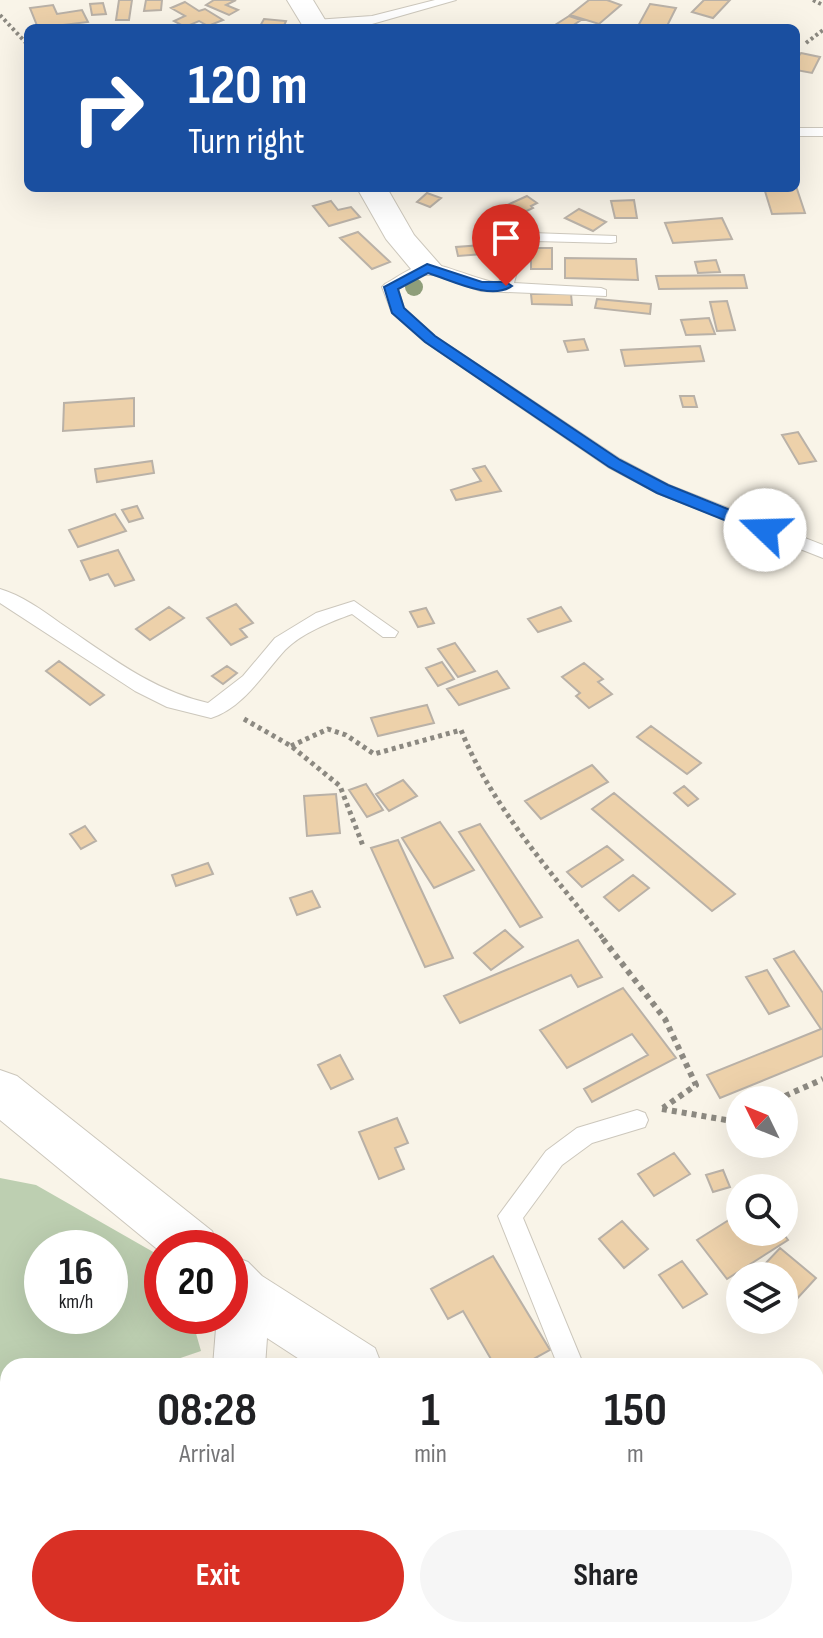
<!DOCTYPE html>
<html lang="en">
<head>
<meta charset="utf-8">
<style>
  body { margin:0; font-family:"Sofia Sans Condensed",sans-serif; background:#f6f6f6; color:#202124; height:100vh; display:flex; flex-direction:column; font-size:30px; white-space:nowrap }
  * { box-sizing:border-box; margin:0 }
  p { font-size:26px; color:#757577 }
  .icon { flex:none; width:44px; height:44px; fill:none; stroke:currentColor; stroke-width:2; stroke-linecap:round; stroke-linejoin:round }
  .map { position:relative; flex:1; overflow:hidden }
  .sheet { position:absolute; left:0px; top:1358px; width:824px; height:280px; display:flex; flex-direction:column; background:#fff; border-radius:24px 24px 0 0; box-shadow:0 8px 32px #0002 }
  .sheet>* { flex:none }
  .hud { position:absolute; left:24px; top:24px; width:776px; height:168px; border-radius:12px; box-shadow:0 8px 32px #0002; background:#1a4fa0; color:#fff; overflow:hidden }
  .needle { width:52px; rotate:313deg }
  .buttons { position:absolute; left:726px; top:1086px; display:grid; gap:16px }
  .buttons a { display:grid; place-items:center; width:72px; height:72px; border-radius:50%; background:#fff; box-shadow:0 8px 32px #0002; font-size:40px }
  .speed { position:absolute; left:24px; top:1230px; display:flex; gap:16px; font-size:40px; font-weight:700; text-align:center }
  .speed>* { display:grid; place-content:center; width:104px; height:104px; border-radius:50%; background:#fff; box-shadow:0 8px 32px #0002; line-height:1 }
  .speed small { font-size:20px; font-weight:400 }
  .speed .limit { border:12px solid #d22; background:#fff; color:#111 }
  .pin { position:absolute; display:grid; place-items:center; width:68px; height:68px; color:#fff; margin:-82px -34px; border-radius:50% 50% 50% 0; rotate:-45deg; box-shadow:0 0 8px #0007 }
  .pin .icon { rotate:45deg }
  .me { position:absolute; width:88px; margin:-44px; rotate:291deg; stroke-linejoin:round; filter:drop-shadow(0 0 6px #0008) }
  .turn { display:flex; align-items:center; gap:28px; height:168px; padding:0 32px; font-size:36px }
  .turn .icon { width:104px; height:104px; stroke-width:2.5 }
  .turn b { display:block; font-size:56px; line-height:68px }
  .eta { display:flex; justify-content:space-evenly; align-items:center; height:136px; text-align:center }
  .eta b { font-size:48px; font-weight:700; line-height:56px }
  .action { display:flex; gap:16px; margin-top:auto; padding:16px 32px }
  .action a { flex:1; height:92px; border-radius:48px; background:#d93025; color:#fff; font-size:32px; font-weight:700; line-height:92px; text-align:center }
  .action a+a { background:#f6f6f6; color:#202124 }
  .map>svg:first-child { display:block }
</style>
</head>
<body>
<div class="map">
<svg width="823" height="1638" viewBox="0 0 823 1638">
  <rect width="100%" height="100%" fill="#f9f4e8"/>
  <path fill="#bdcfb1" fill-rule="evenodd" d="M0,1178L36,1185L162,1257V1316H191L201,1351L157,1366H8V1418L0,1421ZM42,1248H110V1316H42Z"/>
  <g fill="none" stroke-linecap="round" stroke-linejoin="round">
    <path fill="#82b5c7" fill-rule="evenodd" d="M816,1618L823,1619V1635L811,1631L810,1630H816Z
      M420,1630H439L434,1638H415Z
      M748,1630H766L761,1638H743Z"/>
  </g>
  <path fill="#edd1aa" stroke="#b9b1a7" stroke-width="2" d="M119,0H132L129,20H116Z
    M146,0H162L161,10L144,11Z
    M214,0H236L226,5L238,10L229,15L206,5Z
    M589,0H607L621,5L599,24L570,15Z
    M704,0H730L713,18L692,12Z
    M185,2L199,11L205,9L223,20L208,26L199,21L185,27L174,21L185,16L171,8Z
    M103,3L106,14L92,15L90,4Z
    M650,4L676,8L666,28H637Z
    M53,5L57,14L82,10L88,22L38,28L30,8Z
    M569,16L581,20L569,28L555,25Z
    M264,19L286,21L283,28H259Z
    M801,53L820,57L812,73L796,70V60Z
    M796,186L805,213L772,214L764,188Z
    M427,193L441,198L430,207L417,202Z
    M527,196L537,203L531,206L533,208L518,215L505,206Z
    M634,200L637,218H615L611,201Z
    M331,201L338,210L351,207L360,217L329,226L313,206Z
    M579,209L606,222L593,231L565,218Z
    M722,218L732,239L673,243L665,223Z
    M358,232L390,262L372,269L340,238Z
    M495,244L497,253L458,256L456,247Z
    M531,248H552V269H531Z
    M565,258L636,259L638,280L565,278Z
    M716,260L720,272L698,273L695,262Z
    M744,275L747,288L659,289L656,276Z
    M531,294H571L572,305L532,304Z
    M597,299L651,304L650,314L595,308Z
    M727,301L735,330L717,331L710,302Z
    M709,318L715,334L686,335L681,320Z
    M584,339L588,350L568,352L564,341Z
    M700,346L704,361L625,366L621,350Z
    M680,396H694L697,407H683Z
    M134,398V426L63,431L64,403Z
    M798,432L816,461L799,464L782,435Z
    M152,461L154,473L97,482L95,469Z
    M485,466L501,491L456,500L451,490L481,481L473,469Z
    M137,506L143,518L129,522L122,510Z
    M115,514L126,531L78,547L69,530Z
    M118,550L134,580L115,586L108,574L90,580L81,561Z
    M236,604L253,623L240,629L247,637L231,645L207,618Z
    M169,607L184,618L150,640L136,629Z
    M561,607L571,621L538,632L528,619Z
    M426,608L434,623L418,627L410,612Z
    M455,643L475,671L458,677L438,649Z
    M59,661L104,695L90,705L46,671Z
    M442,662L454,679L438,686L426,668Z
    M584,663L603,679L598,682L612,694L589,708L576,696L580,693L562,677Z
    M227,666L237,673L223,684L212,676Z
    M497,671L509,688L459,705L447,689Z
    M427,705L434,723L378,736L371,718Z
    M651,726L701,763L687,774L637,737Z
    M592,765L608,782L541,819L525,801Z
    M403,780L417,796L389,811L376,794Z
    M366,784L383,810L367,817L349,790Z
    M684,786L698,799L688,806L674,793Z
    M614,793L735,894L712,911L592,809Z
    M336,794L340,833L307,836L304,796Z
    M440,822L474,870L434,888L402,838Z
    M480,824L542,917L520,927L459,832Z
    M85,826L96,841L81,849L70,834Z
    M398,840L453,958L425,967L371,848Z
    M607,846L623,860L582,887L567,872Z
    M208,863L213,874L176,886L172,875Z
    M633,875L649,888L619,911L604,897Z
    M312,891L320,907L297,915L290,898Z
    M505,930L523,947L491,970L474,953Z
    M578,940L602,977L578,987L571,975L460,1023L444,996Z
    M794,951L823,993V1056L720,1098L707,1075L821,1029L774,959Z
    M767,970L789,1006L769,1014L746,977Z
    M623,988L676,1058L592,1102L584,1089L648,1055L632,1034L567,1068L540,1030Z
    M340,1055L353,1079L331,1089L318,1065Z
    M397,1118L408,1143L395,1148L404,1169L379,1179L359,1132Z
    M674,1153L690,1174L654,1196L638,1174Z
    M723,1170L730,1187L713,1192L706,1175Z
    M740,1213V1232H782L788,1240L727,1279L697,1240Z
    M622,1221L648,1249L624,1268L599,1239Z
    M780,1248L816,1278L784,1313V1276H776L764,1265Z
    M493,1256L550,1350L521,1366H495L463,1311L448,1319L431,1289Z
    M682,1261L707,1294L683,1308L659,1275Z"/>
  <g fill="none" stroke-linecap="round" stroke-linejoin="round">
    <g stroke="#ccc7bc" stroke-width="2">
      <path id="service" d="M435,0H456L372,24L315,28L309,24L315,20L372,16Z
        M796,128H823V136H796Z
        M532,233L616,236V242L611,243L536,241L521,256L514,283L601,288L606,290V296L481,291L428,273L398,289L404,308L435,336L620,459L669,485L823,545V558L657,493L608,467L425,342L392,313L382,287L385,284C396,278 412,266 425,264C441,262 478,281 499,283L507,255Z
        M0,589C21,595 42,610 60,623C108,655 151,690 208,703L243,676L275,638L316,613L354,601L398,632L395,637H383L352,614C330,622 302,633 285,650C263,674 243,708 211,718L167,707L135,691L0,603Z
        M637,1110L645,1113L648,1120L645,1127L592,1143L562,1165L523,1218L584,1366H558L498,1216L546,1151L577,1128Z
        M579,1630H608L611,1638H583Z"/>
    </g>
    <g stroke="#ccc7bc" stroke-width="2">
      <path id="minor" d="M287,0H313L330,28H304Z
        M357,188H387L414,235L443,268L438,275H416L386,239Z
        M0,1070L17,1076L212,1231L219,1248H162V1253L0,1120Z
        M230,1255L248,1262L262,1276L375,1348L382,1366H310L267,1338L265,1366H213L217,1316H230Z
        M288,1630H346L345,1638H287Z"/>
    </g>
    <path stroke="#8c8981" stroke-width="4" stroke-dasharray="3 3" stroke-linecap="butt" d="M813,0L823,5
      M0,15L28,45
      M806,43L823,30"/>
    <path stroke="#8c8981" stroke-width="5" stroke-dasharray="4 4" stroke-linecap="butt" d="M244,719L291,746L340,786L363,846
      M291,746L328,729L346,735L374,754L461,730C492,808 554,875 605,941"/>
    <path stroke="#8c8981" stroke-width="6" stroke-dasharray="5 5" stroke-linecap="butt" d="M603,939L665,1019L696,1085L663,1108
      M776,1100L823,1079
      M662,1109L732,1121L740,1117
      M0,1494L8,1492"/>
    <use href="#service" fill="#fff" fill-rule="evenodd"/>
    <use href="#minor" fill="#fff" fill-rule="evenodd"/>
  </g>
  <circle fill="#8f9e7a" cx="414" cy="287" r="9"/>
  <path fill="#1a73e8" stroke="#114b97" stroke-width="2" d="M427,264L482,282H506L512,286C491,301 451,280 428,273L398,289L404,308L435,336L620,460L668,485L770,526V534H759L657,493L609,467L425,342L392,313L384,287Z"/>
</svg>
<div class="buttons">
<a><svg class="needle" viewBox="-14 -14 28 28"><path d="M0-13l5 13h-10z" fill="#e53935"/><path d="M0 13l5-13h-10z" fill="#757577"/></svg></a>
<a><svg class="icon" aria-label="search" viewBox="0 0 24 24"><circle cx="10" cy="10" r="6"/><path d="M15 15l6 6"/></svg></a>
<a><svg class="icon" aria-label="layers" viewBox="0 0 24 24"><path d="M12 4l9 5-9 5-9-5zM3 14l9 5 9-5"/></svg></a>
</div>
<div class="speed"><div>16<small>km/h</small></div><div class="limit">20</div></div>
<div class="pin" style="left:506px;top:286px;background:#d93025"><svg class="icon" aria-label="arrive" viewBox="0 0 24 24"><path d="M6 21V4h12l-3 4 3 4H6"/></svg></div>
<svg class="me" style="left:765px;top:530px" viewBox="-20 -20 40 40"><circle r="19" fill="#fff"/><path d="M0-13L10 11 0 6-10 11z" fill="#1a73e8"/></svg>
<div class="hud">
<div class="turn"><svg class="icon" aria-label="right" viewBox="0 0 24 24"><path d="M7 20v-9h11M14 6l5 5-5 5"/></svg><div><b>120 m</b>Turn right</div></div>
</div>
<section class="sheet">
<div class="eta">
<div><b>08:28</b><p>Arrival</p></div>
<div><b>1</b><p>min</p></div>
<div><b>150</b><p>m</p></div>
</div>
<div class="action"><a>Exit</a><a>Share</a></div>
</section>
</div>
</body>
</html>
